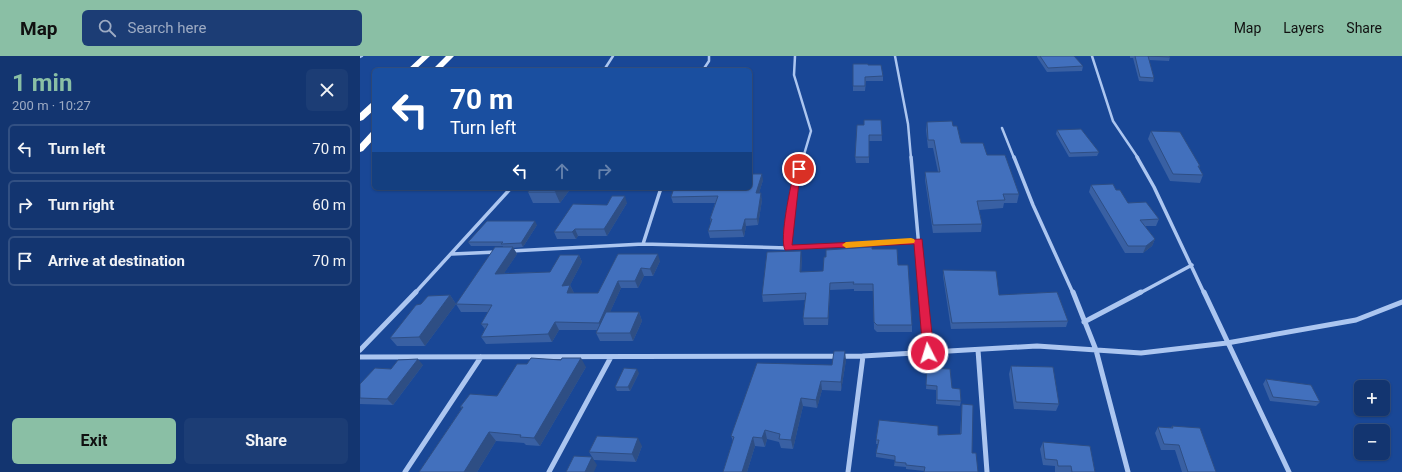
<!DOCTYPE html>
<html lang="en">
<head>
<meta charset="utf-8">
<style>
  body { margin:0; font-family:Roboto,sans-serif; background:#1c3d75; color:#f1f3f6; height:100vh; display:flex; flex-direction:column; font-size:15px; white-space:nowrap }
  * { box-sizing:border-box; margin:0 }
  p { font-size:13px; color:#9dabc3 }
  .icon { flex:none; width:22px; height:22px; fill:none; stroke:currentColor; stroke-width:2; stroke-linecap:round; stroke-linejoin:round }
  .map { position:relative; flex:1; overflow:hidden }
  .side { display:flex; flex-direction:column; background:#133570; width:360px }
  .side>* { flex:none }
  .top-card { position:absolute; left:12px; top:12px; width:380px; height:122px; border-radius:6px; box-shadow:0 1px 3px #0004,0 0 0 1px #325083; background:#1a4fa0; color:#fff; overflow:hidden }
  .fabs { position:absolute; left:994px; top:324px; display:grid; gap:8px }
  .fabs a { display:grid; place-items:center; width:36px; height:36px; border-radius:6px; background:#133570; box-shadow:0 1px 3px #0004,0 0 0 1px #325083; font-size:20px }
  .pin { position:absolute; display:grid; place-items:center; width:34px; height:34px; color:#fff; margin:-17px; border:2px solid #fff; border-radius:50%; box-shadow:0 1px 4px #0007 }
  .me { position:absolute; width:44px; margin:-22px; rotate:355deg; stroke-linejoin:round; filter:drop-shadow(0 0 3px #0008) }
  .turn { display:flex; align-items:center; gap:14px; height:84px; padding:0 12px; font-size:18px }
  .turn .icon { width:52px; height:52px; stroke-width:2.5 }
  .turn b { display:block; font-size:28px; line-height:34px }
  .lanes { display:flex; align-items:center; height:38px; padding:0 12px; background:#0003; justify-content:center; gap:20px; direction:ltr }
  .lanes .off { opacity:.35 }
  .round { display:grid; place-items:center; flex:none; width:42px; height:42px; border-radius:6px; background:#1c3d75 }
  .overview { display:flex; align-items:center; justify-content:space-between; height:68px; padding:0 12px }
  h1 { font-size:24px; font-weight:700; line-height:30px; color:#8abfa5 }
  .cta { display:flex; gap:8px; margin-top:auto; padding:8px 12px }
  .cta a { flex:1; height:46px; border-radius:6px; background:#8abfa5; color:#111; font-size:16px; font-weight:700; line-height:46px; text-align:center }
  .cta a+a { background:#1c3d75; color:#f1f3f6 }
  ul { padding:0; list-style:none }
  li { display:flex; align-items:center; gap:12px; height:50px; margin:0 8px 6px; padding:0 4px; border:2px solid #325083; border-radius:6px }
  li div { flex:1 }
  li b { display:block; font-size:15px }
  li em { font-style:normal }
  header { display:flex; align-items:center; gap:24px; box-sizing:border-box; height:56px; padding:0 20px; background:#8abfa5; color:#111 }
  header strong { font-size:19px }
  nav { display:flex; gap:22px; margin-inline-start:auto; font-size:14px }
  .search { width:280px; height:36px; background:#1c3d75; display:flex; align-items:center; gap:10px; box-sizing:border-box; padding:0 14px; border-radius:6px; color:#9dabc3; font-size:15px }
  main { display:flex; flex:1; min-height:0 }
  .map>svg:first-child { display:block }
</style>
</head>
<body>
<header>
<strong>Map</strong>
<div class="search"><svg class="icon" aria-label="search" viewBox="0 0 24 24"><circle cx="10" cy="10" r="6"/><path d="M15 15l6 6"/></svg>Search here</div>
<nav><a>Map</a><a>Layers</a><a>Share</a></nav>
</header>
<main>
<section class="side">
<div class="overview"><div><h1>1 min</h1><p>200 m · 10:27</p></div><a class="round"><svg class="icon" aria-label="close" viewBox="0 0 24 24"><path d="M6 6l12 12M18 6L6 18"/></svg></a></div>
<ul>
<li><svg class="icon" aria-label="left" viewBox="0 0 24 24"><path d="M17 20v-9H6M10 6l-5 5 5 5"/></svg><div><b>Turn left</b></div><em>70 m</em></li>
<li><svg class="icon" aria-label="right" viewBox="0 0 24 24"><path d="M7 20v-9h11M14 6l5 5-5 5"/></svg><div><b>Turn right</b></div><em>60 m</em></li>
<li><svg class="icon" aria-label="arrive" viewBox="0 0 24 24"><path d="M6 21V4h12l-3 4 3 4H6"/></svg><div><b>Arrive at destination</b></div><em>70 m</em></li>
</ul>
<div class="cta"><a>Exit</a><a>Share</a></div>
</section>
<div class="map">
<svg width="1042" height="416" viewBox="0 0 1042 416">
  <rect width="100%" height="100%" fill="#194796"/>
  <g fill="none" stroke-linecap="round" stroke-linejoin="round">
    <path stroke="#acc6f0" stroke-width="2.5" d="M435,0L434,19L451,75L443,102
      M535,0L548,68L551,102
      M732,0L753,65L778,102
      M0,1L2,0
      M244,14L253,0
      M343,14L349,5V0
      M642,72L654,102"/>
    <path stroke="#acc6f0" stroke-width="3.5" d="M551,101L563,237
      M654,101L673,149L713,237
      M777,101L794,131L844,237
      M283,188L301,132
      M428,192C428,161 434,130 443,101
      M151,195L283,188L428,192L558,185
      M92,198L137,196
      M55,237L151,132
      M780,237L832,209"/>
    <path stroke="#acc6f0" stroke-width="5" d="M563,236L568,297
      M713,236L736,294L768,416
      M844,236L929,416
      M724,266L781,236
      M0,294L56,236
      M618,294L627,416
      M0,301L503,300L677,290L781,297L867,287L996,264L1042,246
      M45,416L121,301
      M189,416L251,301
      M488,416L503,300"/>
    <path fill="#fff" fill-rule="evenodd" d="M62,0H70L55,14H47Z
      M86,0H94L80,14H72Z
      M11,47H14V54L3,64L0,65V57Z
      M14,75V83L3,95L0,96V88L11,76Z"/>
  </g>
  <path fill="#3960a3" d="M677,0H714L723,10L722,15L687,16L677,1Z
    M770,0H809L810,1L809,5L789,4L794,22L793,26L779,25L773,2H770Z
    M493,8L508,9L523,20V25H506L505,35H493Z
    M521,64L522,85H509V107H496L495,101L504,69Z
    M567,66L593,70L601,87L627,99L659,138L657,147H644L643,152L619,154L622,168L621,176L573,177L565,124V116H578L573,92H568L566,74Z
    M697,74L739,96L737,100L709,101L696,78Z
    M791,75L840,110L839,112L843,119L840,127L810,125L788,83Z
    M403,124L399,137L402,144L398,169L386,170L384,181L350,182L348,175L351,167L350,163L355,147H313L311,141Z
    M731,129L756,134L768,147L799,163L796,170H785L795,183L792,190L783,197H765L729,136Z
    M170,132H211L200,147H173L168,136Z
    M267,147L247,180H218L216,183H197L194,176L247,149Z
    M177,169L163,191L153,192L157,198L144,217L190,216L219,199L222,206L210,229L214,237H238L258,198L300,205L293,220H284L278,232H261L250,256H279L282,265L273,285H240L236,277L237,274H199L192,286L126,288L121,281L125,273L121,268L128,256H101L96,248L143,191V190H111L108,186Z
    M512,193L538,209L552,269V276H517L514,273L513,235H494V233L470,234L468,269H444L443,262L445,244L403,246L402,239L442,202L441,216L463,215Z
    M583,214L639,239L708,265L706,271L591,273L583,220Z
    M90,239L96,248L65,290H37L30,282L61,248Z
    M486,304L481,335L462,334L457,352L443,350L433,393L421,392L419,386L407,383L405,391L395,390L387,416H363L373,385L371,380L472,309Z
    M63,309L33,349L0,348V328Z
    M651,310L699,348L696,355L654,353L649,318Z
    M226,311L180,390L166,389L164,387L136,385L117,416H59L102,352L100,351Z
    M567,312L592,332L601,345L600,350L576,348V334L566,333Z
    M279,317L270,335H257L255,331Z
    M906,323L960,346L956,350L910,345L903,328Z
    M602,348L612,397L564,415L546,413V411L534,410L535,404L516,401V397L518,388H516V384L578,379L600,378Z
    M812,370L856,416H822L815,394H801L795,377L798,371L811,372Z
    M683,386L735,416H695V410L683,409L680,393Z
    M282,390L276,406L234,404L229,396Z"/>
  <path fill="#2e4e84" d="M402,118L403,124L397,144L396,137Z
    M198,132H211L200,147L195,136Z
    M401,137L402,144L398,169L397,163Z
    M265,140L267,147L247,180L244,173Z
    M385,163L386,170L384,181L382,174Z
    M175,165L177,169L163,191L161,187Z
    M215,173L218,180L216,183L212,176Z
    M795,183L792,190L783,197L786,190Z
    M153,191L157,198L139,225L135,218Z
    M441,195L442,202L441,223L440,216Z
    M298,198L300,205L293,220L290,213Z
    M219,199L222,206L206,237L202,230Z
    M281,212L284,220L278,232L275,225Z
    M258,225L261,232L242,274L239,267Z
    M470,227V234L468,269V262Z
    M210,229L214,237H207Z
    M90,239L96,248L65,290L59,281Z
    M279,256L282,265L273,285L270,277Z
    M195,266L199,274L192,286L188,278Z
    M485,295L486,304L481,335V326Z
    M221,302L226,311L180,390L174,382Z
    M58,303L63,309L33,349L27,343Z
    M277,313L279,317L270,335L268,331Z
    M461,325L462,334L457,352L456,344Z
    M441,342L443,350L433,393L431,384Z
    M405,374L407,383L405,391L402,382Z
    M129,376L136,385L117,416H104Z
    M393,381L395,390L387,416H382Z
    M278,382L282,390L276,406L272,398Z
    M232,401L237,409L234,416H225Z"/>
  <path fill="#4270bd" stroke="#2e4e84" d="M680,0H714L723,10L688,12Z
    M775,0H809L810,1L788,0L794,22L780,21Z
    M493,8H508V9H521L523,20L505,21V30H493Z
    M504,64H521L522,79H509V101H495L497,69H504Z
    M592,65L593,70H597L601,87H623L627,99H645L659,138H643L645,144L617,145L622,168L573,169L565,116H580L574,84H568L567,66Z
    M721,73L739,96L710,97L697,74Z
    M791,75L820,76L840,110H838L843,119L813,118Z
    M390,118H402L396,137H401L397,163H385L382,174L348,175L352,163H350L358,140L311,141L314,132H390Z
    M753,128L756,134H760L768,147L786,146L799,163L780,164L795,183L786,190H768L731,129Z
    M170,132H198L195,136H168Z
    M252,140H265L244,173H215L212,176H194L213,148L247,149Z
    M127,165H175L161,187L141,188L143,186H108Z
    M135,191H153L135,218L190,216L200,199H219L202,230L210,229L207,237H238L258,198H298L290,213L281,212L275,225H258L239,267L195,266L188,278L121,281L128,268H121L132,249L96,248Z
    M512,191V193H537L538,209H548L552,269H517L514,266L513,228H493L494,226L470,227L468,262H443L446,237L402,239L407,196L441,195L440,216L463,215L464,201H466V194Z
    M583,214L636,215L639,239L697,236L708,265L592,267Z
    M90,239L59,281L30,282L56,249L61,248L68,240Z
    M246,256H279L270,277H236Z
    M474,295H485L481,326L461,325L456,344L441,342L431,384L419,383L420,378L405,374L402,382L393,381L382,416H363L374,381L371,380L397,307L472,309Z
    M171,302L201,304L202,302H221L174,382L160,381L161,379L129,376L104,416H59L103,351H100L110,338L137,340L157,308H167Z
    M58,303L27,343L0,342V328L15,312L31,313L38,304Z
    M651,310L693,311L699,348L656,346Z
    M264,312L277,313L268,331H255Z
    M567,312L590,313L592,332L600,333L601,345L577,344V330L566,329Z
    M906,323L951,329L960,346L913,341Z
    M602,348L613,349L612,397H616L618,416H564L565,411L546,409V407L535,406V400L516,397L519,384H516L519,364L578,370V379L601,378Z
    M812,370L840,372L856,416H828L819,389L804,388L798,371L813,372Z
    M237,380L278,382L272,398L229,396Z
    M683,386L730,390L735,416H712L711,410H698L697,404L685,403Z
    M214,400L232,401L225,416H206Z"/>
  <path fill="#e11d48" stroke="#92132f" d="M439,111L443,113L439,126L432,189L562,183L574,297L572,300L568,302L565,300L563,297L554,188L425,194C419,183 431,127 435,113Z"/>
  <path fill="#f59e0b" d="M551,182L554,183L555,185L554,187L486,192L482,189L486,186Z"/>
</svg>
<div class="fabs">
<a>+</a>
<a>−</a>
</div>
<div class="pin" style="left:439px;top:113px;background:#d93025"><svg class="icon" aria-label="arrive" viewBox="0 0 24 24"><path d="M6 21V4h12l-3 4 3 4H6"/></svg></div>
<svg class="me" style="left:568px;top:297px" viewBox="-20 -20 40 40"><circle r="17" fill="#e11d48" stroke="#fff" stroke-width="3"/><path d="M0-11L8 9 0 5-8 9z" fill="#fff"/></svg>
<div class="top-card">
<div class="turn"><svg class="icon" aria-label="left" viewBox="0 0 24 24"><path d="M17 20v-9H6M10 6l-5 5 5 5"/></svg><div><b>70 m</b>Turn left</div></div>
<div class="lanes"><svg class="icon" aria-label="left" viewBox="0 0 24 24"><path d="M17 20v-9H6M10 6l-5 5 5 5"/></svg><svg class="icon off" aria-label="ahead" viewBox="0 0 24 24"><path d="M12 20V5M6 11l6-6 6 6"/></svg><svg class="icon off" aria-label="right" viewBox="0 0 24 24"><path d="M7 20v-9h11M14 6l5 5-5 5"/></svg></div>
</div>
</div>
</main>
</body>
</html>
